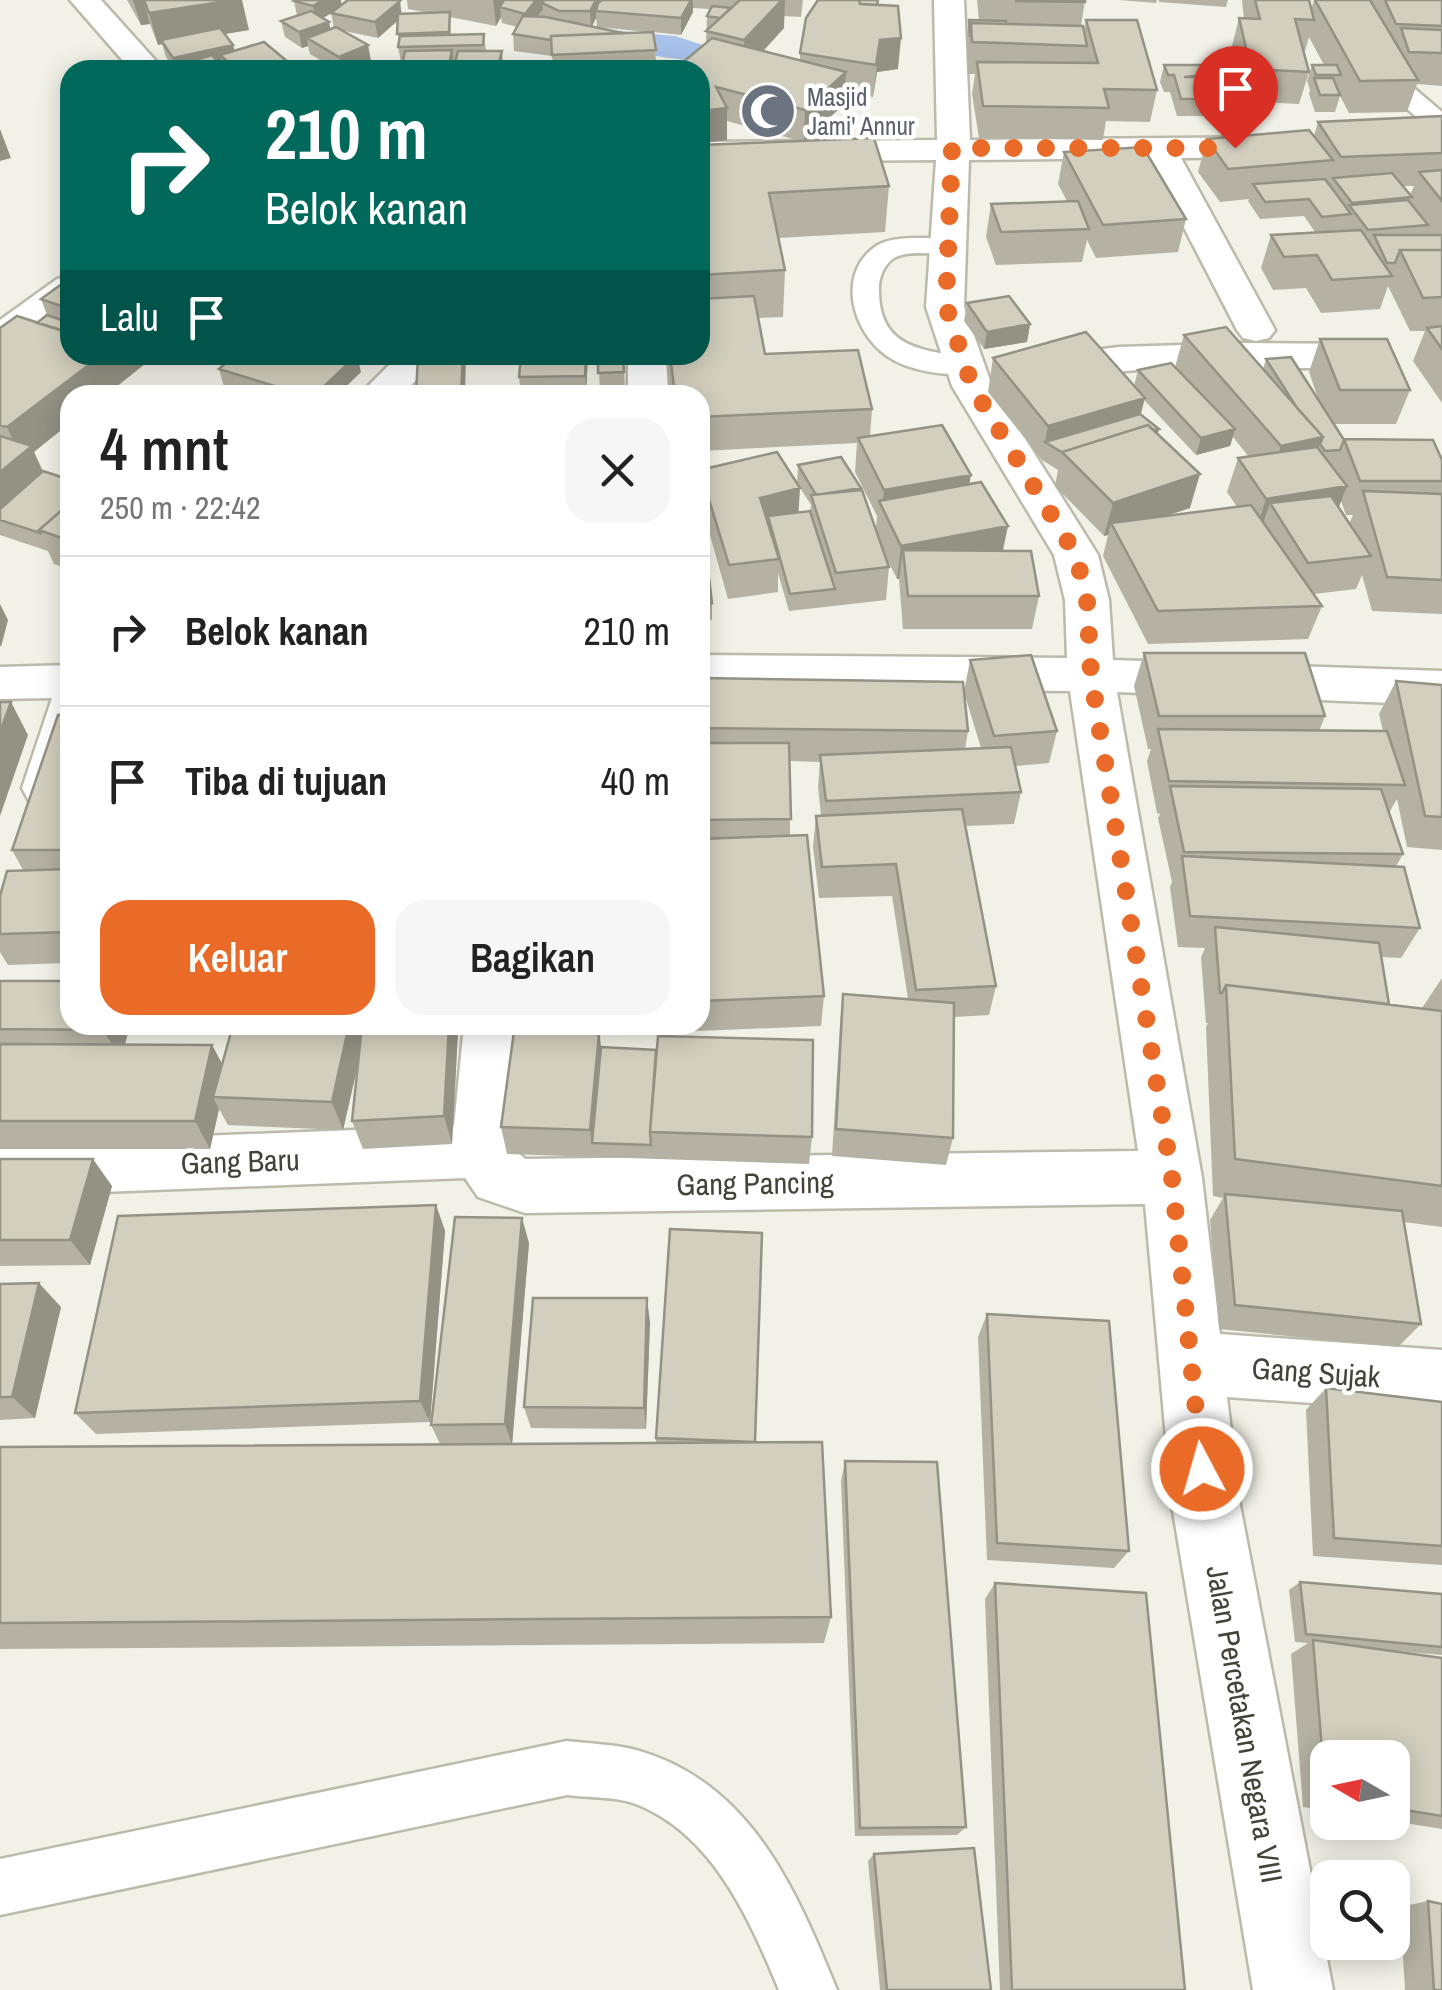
<!DOCTYPE html>
<html lang="id">
<head>
<meta charset="utf-8">
<style>
  body { margin:0; font-family:"Archivo Narrow",sans-serif; background:#f6f6f6; color:#222; height:100vh; display:flex; flex-direction:column; font-size:38px; white-space:nowrap }
  * { box-sizing:border-box; margin:0 }
  p { font-size:32px; color:#767676 }
  .icon { flex:none; width:55px; height:55px; fill:none; stroke:currentColor; stroke-width:2; stroke-linecap:round; stroke-linejoin:round }
  .map { position:relative; flex:1; overflow:hidden }
  .sheet { position:absolute; left:60px; top:385px; width:650px; height:650px; display:flex; flex-direction:column; background:#fff; border-radius:30px; box-shadow:0 5px 25px #0003 }
  .sheet>* { flex:none }
  .top-card { position:absolute; left:60px; top:60px; width:650px; height:305px; border-radius:30px; box-shadow:0 5px 25px #0003; background:#00695c; color:#fff; overflow:hidden }
  .needle { width:65px; rotate:279deg }
  .buttons { position:absolute; left:1310px; top:1740px; display:grid; gap:20px }
  .buttons a { display:grid; place-items:center; width:100px; height:100px; border-radius:20px; background:#fff; box-shadow:0 5px 25px #0003; font-size:50px }
  .pin { position:absolute; display:grid; place-items:center; width:85px; height:85px; color:#fff; margin:-102px -42px; border-radius:50% 50% 50% 0; rotate:-45deg; box-shadow:0 0 10px #0007 }
  .pin .icon { rotate:45deg }
  .me { position:absolute; width:110px; margin:-55px; rotate:354deg; stroke-linejoin:round; filter:drop-shadow(0 0 8px #0008) }
  .turn { display:flex; align-items:center; gap:35px; height:210px; padding:0 40px; font-size:45px }
  .turn .icon { width:130px; height:130px; stroke-width:2.5 }
  .turn b { display:block; font-size:70px; line-height:85px }
  .then { display:flex; align-items:center; height:95px; padding:0 40px; background:#0003; gap:20px; font-size:38px }
  .round { display:grid; place-items:center; flex:none; width:105px; height:105px; border-radius:30px; background:#f6f6f6 }
  .summary { display:flex; align-items:center; justify-content:space-between; height:170px; padding:0 40px }
  h1 { font-size:60px; font-weight:600; line-height:75px }
  .action { display:flex; gap:20px; margin-top:auto; padding:20px 40px }
  .action a { flex:1; height:115px; border-radius:30px; background:#ea6b27; color:#fff; font-size:40px; font-weight:600; line-height:115px; text-align:center }
  .action a+a { background:#f6f6f6; color:#222 }
  ul { padding:0; list-style:none }
  li { display:flex; align-items:center; gap:30px; height:150px; padding:0 40px; border-top:2px solid #e0e0e0 }
  li div { flex:1 }
  li b { display:block; font-size:38px }
  li em { font-style:normal }
  .map>svg:first-child { display:block }
</style>
</head>
<body>
<div class="map">
<svg width="1442" height="1990" viewBox="0 0 1442 1990">
  <rect width="100%" height="100%" fill="#f2f1e7"/>
  <path fill="#a8c2eb" d="M597,29L675,36L703,45L688,60C657,57 618,52 597,29Z"/>
  <g fill="none" stroke-linecap="round" stroke-linejoin="round">
    <g stroke="#bdbaab" stroke-width="5">
      <path id="service" d="M1381,51L1389,53L1415,89L1442,112V129C1409,121 1386,86 1370,58Z
        M947,238L960,246L956,252C938,256 910,249 894,258C883,265 878,280 879,292C880,355 933,349 976,360L980,366L976,372C951,378 908,371 887,356C851,331 836,271 878,245C895,235 928,239 947,238Z
        M567,1741C590,1744 614,1744 636,1750C751,1782 796,1890 837,1990H779C750,1920 713,1834 636,1804C615,1796 589,1798 567,1795L0,1915V1859Z"/>
    </g>
    <g stroke="#bdbaab" stroke-width="5">
      <path id="minor" d="M70,0H101L164,70H131Z
        M934,0H964L970,140L1279,137L1291,140L1296,147L1291,154L1279,157L1181,158L1275,330L1269,338L1256,341L1243,338L1237,330L1148,158L969,160L964,307L992,386L1098,555L1109,600L1113,660L1442,671V705L1117,692L1202,1178L1220,1334L1442,1350V1412L1227,1397L1240,1505L1333,1990H1253L1172,1505L1145,1204L525,1213L478,1197L465,1178L0,1196V1144L454,1126L464,1025H520L511,1146L525,1159L1138,1151L1070,691L700,687V655L1067,658L1065,600L1054,555L952,386L926,307L936,160L700,162V142L937,140Z
        M70,276V304L13,346L0,349V320L57,279Z
        M1245,343L1371,344L1385,348L1390,356L1385,364L1371,368H1161L1035,379L1021,375L1016,367L1021,359L1119,347Z
        M399,355H440L402,395H359Z
        M628,355H666L668,395H628Z
        M70,665V791L65,801L47,806L29,801L22,788L52,698L0,699V667Z"/>
    </g>
    <use href="#service" fill="#fff" fill-rule="evenodd"/>
    <use href="#minor" fill="#fff" fill-rule="evenodd"/>
  </g>
  <path fill="#b5b2a3" fill-rule="evenodd" d="M127,0H234L249,30L225,34L233,45L234,51L289,70H170L169,68L172,67L166,57L162,44L158,45L150,24L141,25Z
    M407,0H803L801,17L784,16V28L763,51L800,60V53L818,0H879L878,5L898,69L877,72L873,97L845,92L844,104L805,141L889,186L885,232L778,238L785,270L783,317L758,318L765,354L872,409L870,436L969,485L1003,550L1039,596L1032,629H903L899,579H897L885,555L889,567L886,600L789,611L778,573V592L728,599L701,503L700,470L798,513L810,511L811,505L797,483L798,465L861,488L876,528L877,516L855,472L857,443L700,451V395H671L666,355H700V145L800,141L727,121V140L700,143V70L676,68L706,43L707,16L710,9L693,8V12L681,35L653,32L657,70L553,66L552,56L514,51L513,34L517,27L502,23L501,17L496,26L450,17L451,35L484,34L486,51L503,68V70H455V62H453V70H329L330,66L310,54L308,46L302,48L285,37L281,21L297,16L294,1L342,5L402,14L429,13L408,9ZM331,13L334,28L330,29L323,18ZM596,18L597,27L648,32L623,33L592,27ZM398,20V47L402,67L364,65L371,62L368,45L344,31L378,38Z
    M977,0H1085L1081,26L1084,31L1086,20L1157,90L1150,122L1106,121L1103,140L979,138L972,94L975,74H968L967,36L969,20H979Z
    M1119,0H1157L1156,3Z
    M1159,0H1228L1226,7L1159,2Z
    M1242,0H1309L1311,9L1314,0H1442V86L1417,84L1407,112L1349,113L1340,96L1335,112H1315L1309,94L1310,90L1307,81L1312,65H1324L1309,37L1305,51H1303L1309,72L1299,104L1242,101L1231,50L1239,18L1244,19Z
    M1164,65L1208,75L1205,86L1206,91L1210,77L1245,110L1240,127L1215,126L1208,102L1205,116H1177L1170,92H1164L1160,82Z
    M1442,116V403L1413,361L1425,331H1410L1388,286L1380,309L1321,313L1306,288L1273,290L1261,268L1271,235L1315,232L1304,216L1260,219L1248,201L1249,199L1220,202L1198,172L1207,139L1314,136L1318,122ZM1403,186H1414L1410,195Z
    M1064,152L1186,219L1178,252L1096,258L1087,240L1082,262L996,265L986,237L991,204L1067,201L1058,184Z
    M70,278V355H156L106,395H70L34,452L43,471L70,480V569L54,564L48,551L0,535V328L37,323L47,315L41,299Z
    M967,303L1030,324L1027,342L984,349L964,321Z
    M1184,335L1263,369L1266,359L1319,401L1309,372L1320,339L1410,390L1396,424H1334L1344,440L1442,460V614L1372,611L1362,575L1356,589L1314,594L1322,606L1308,639L1148,644L1103,556L1108,535L1104,536L1055,486L1058,470L1042,460L988,392L993,358L1134,386L1138,370L1175,367ZM1144,400L1196,455L1230,446L1233,437L1249,457L1238,458L1227,492L1237,507L1166,516L1190,508L1158,434L1140,414ZM1341,501L1346,515H1353L1349,524L1339,508Z
    M521,355H588L586,394L521,395L519,377Z
    M598,355H623L625,389L600,390Z
    M219,369L361,372L337,395H251L224,387Z
    M700,523L712,603V620L700,621Z
    M1144,653L1325,716L1319,731H1383L1379,714L1396,681L1442,685V850L1407,847L1397,799L1389,813L1403,854L1396,866L1420,928L1401,958L1381,957L1389,1004L1422,1008L1442,978V1227L1404,1222L1421,1324L1398,1347L1219,1329L1210,1220L1223,1198L1213,1196L1206,1027L1208,1023H1206L1201,957L1205,948L1178,947L1170,887L1172,882L1158,818L1160,814L1157,813L1147,761L1151,749H1148L1134,686Z
    M970,660L1057,731L1049,763L1015,766L1021,792L1014,824L966,826L996,986L989,1015L954,1017L953,1138L946,1165L832,1156L840,1024L843,994L908,999L892,896L819,898L813,847L816,816L821,815L818,787L820,762L790,761V836L824,996L821,1026L600,1035L601,1047L812,1137L809,1164L507,1154L501,1127L547,1032L546,1025H700V678L968,731L965,749L981,748L964,692Z
    M70,714V963L8,965L0,952V896L23,870L12,850Z
    M0,981L70,1025H130L125,1044L212,1045L222,1064L233,1025H456L458,1031L452,1144L363,1149L352,1121L359,1059L343,1130L228,1125L219,1109L210,1149H0Z
    M0,1159L112,1186L90,1265L0,1266Z
    M436,1205L445,1231L430,1422L96,1434L75,1413Z
    M529,1243L512,1444L656,1443V1438L755,1442L831,1617L824,1643L0,1649V1447L440,1444L431,1425Z
    M0,1284L61,1307L35,1418L0,1420Z
    M987,1314L1129,1551L1114,1568L987,1560L978,1337Z
    M650,1322L646,1429L531,1428L524,1407Z
    M1326,1388L1442,1402V1565L1313,1556L1306,1410Z
    M845,1461L966,1827L957,1835L855,1836L841,1481Z
    M1300,1582L1442,1594V1655L1396,1651L1442,1658V1829L1392,1821V1758H1328V1811L1303,1807L1291,1654L1308,1643L1295,1642L1289,1590Z
    M995,1583L1185,1990H1000L985,1599Z
    M874,1854L991,1990H880L868,1861Z
    M1428,1901L1442,1990H1405L1400,1907Z"/>
  <path fill="#949185" d="M133,0H143L150,24L141,25Z
    M234,0H242L249,30L163,44L161,40L162,44L158,45L149,13Z
    M323,0H341L342,7L316,22L313,6Z
    M493,0H512L500,7L501,17L496,26Z
    M536,0H550L542,3L543,9L527,30L525,14Z
    M596,0H605L596,11V18L591,28L590,11Z
    M691,0H693V12L681,35V18Z
    M782,0H785L784,28L744,72V40Z
    M400,1L402,17L378,38L375,22Z
    M329,22L332,38H307L308,46L302,48L299,32Z
    M901,38L898,69L877,72L873,97L880,40Z
    M233,45L237,62L220,55L223,65L198,70H176L173,58Z
    M368,45L371,62L350,70H342L339,57Z
    M452,50L454,67L453,70H450L449,65Z
    M502,51L503,68V70H499Z
    M288,62L289,70H262Z
    M846,72L844,104L804,142L805,110Z
    M727,108V140L700,143V111Z
    M0,129L11,158L0,161Z
    M1030,324L1027,342L984,349L987,332Z
    M102,355H156L106,395H70V423L34,452L46,480L0,519V472L20,456L7,427Z
    M357,355L361,372L337,395H315Z
    M463,355H466L465,395H461Z
    M586,355H588L586,394L585,376Z
    M1145,398L1136,432L1159,429L1155,446L1045,442L1048,426Z
    M1235,429L1230,446L1196,455L1201,438Z
    M1323,437L1310,471L1269,480L1281,446Z
    M1200,474L1190,508L1116,532L1111,523L1108,535L1104,536L1113,503Z
    M971,475L965,509H882L884,490Z
    M1347,486L1334,519L1270,503L1260,532L1255,533L1266,499Z
    M800,488L798,521L768,516L767,529L760,498Z
    M1008,526L1001,560L903,550L899,579H897L901,546Z
    M0,604L8,620L1,647L0,645Z
    M11,702L28,735L0,816V732Z
    M104,1025H130L121,1059L103,1030Z
    M349,1025H367L343,1130L332,1102Z
    M449,1025H456L458,1031L452,1144L444,1116Z
    M599,1034L603,1062L592,1143L590,1130Z
    M212,1045L227,1073L213,1097L219,1109L210,1149L195,1121Z
    M93,1159L112,1186L90,1265L70,1240Z
    M436,1205L445,1231L430,1422L420,1401Z
    M522,1218L529,1243L512,1445L505,1424Z
    M39,1283L61,1307L35,1418L12,1397Z
    M647,1298L650,1322L646,1429L644,1408Z"/>
  <path fill="#d3cfbe" stroke="#949185" stroke-width="2.5" d="M144,0H234L149,13Z
    M296,0H323L313,6L294,1Z
    M348,0H397L400,1L375,22L331,13Z
    M504,0H536L525,14L500,7Z
    M544,0H596L590,11H559L542,3Z
    M602,0H691L681,18L596,11L598,3Z
    M740,0H782L744,40L706,31Z
    M818,0H859L860,4L898,6L901,38L880,40L876,65L800,53L806,18Z
    M859,0H878L877,5L860,4Z
    M1016,0H1085V2L1016,1Z
    M1255,0H1309L1314,20L1295,19L1309,72L1251,69L1239,18L1260,19Z
    M1315,0H1370L1418,80L1360,81Z
    M1385,0H1442V26L1396,24Z
    M712,6L731,8L720,18L707,16Z
    M311,11L329,22L299,32L281,21Z
    M450,12L449,32L397,34L398,14Z
    M523,16L546,17L623,33L551,36V40L513,34Z
    M969,20L1006,21V24L971,23L970,37Z
    M1086,20H1137L1157,90L1104,89L1109,108L983,106L977,62L1098,63Z
    M971,23L1083,26L1087,46L972,42Z
    M336,27L368,45L339,57L307,38Z
    M220,28L233,45L173,58L161,40Z
    M1401,28L1442,30V53L1409,52Z
    M653,32L656,50L552,55L551,36Z
    M484,34L483,45L398,47L400,36Z
    M712,38L846,72L805,110L716,87L727,108L700,111V70H669V68H676Z
    M264,42L288,62L262,70H237L220,55Z
    M452,50L449,65H402L405,51Z
    M458,51H502L498,66H454Z
    M212,55L224,70H171L169,68Z
    M331,63L408,67L407,70H329Z
    M656,63L657,70H550V66Z
    M1164,65H1204L1208,75L1184,77H1202L1209,99H1181L1174,75H1168Z
    M1312,65H1337L1341,75H1316Z
    M1210,77H1235L1245,110L1220,109Z
    M1314,78H1333L1340,95H1320Z
    M1442,116V153L1341,157L1318,122Z
    M1309,130L1333,160L1228,169L1207,139Z
    M874,138L889,186L769,193L785,270L700,275V145Z
    M1143,147L1186,219L1103,225L1064,152Z
    M1442,170V201L1419,172Z
    M1392,173L1412,197L1352,203L1333,178Z
    M1325,179L1351,214L1322,217L1309,199L1265,202L1253,184Z
    M1408,200L1428,225L1368,230L1349,205Z
    M1078,201L1089,229L1001,232L991,204Z
    M1361,230L1392,276L1332,280L1317,255L1284,257L1271,235Z
    M1374,235H1442V250H1400L1395,263H1387Z
    M1400,250H1442V297L1423,298Z
    M70,278V309L41,299Z
    M754,296L765,354L858,350L872,409L700,417V395H675L670,355H700V299Z
    M1009,296L1030,324L987,332L967,303Z
    M47,315L70,323V333L37,323Z
    M17,316L70,333V355H102L7,427L0,425V328Z
    M1442,326V349L1427,328Z
    M1226,327L1323,437L1281,446L1184,335Z
    M1086,332L1145,398L1048,426L993,358Z
    M1320,339H1387L1410,390H1340Z
    M115,355H128L118,363Z
    M235,355H357L315,395H304L219,369Z
    M418,355H463L461,395H416Z
    M521,355H586L585,376L519,377Z
    M598,355H623L624,372L598,373Z
    M1291,357L1344,440L1340,450L1325,451L1320,444L1323,437L1297,408L1266,359Z
    M1171,363L1235,429L1201,438L1138,370Z
    M380,390L416,395H376Z
    M1140,414L1159,429L1153,430L1148,425L1062,452L1063,453L1045,442Z
    M942,425L971,475L884,490L858,438Z
    M1148,425L1200,474L1113,503L1062,452Z
    M0,436L32,446L0,472Z
    M1344,439L1433,440L1442,460V481H1360Z
    M1317,447L1347,486L1266,499L1238,458Z
    M777,452L800,488L760,498L779,559L729,565L700,470Z
    M841,457L861,488L816,495L798,465Z
    M43,471L70,480V503L39,530L40,533L0,520V509Z
    M981,482L1008,526L901,546L879,501Z
    M862,490L889,567L836,573L811,495Z
    M1363,491L1442,494V580L1387,577Z
    M1331,496L1371,556L1308,563L1270,503Z
    M70,503V541L39,530Z
    M1251,505L1322,606L1158,611L1111,523Z
    M810,511L835,589L790,594L768,516Z
    M700,545H705L712,603L700,604Z
    M903,550L1031,551L1039,596H908Z
    M1144,653H1305L1325,716H1159Z
    M1031,655L1057,731L994,736L970,660Z
    M700,678L963,682L968,731L700,728Z
    M1396,681L1442,685V817L1425,816Z
    M0,702H11L0,732Z
    M70,714V850H12L58,715Z
    M1158,729L1387,731L1405,785L1169,781Z
    M700,743H789L791,819L700,820Z
    M1011,747L1021,792L826,801L820,755Z
    M1170,786L1381,789L1403,854L1184,852Z
    M962,809L996,986L916,990L896,864L822,867L816,816Z
    M807,835L824,996L700,1001V839Z
    M1182,856L1404,867L1420,928L1190,916Z
    M70,869V932L0,934V896L7,871Z
    M1215,927L1379,943L1389,1004L1226,985L1222,993H1220Z
    M0,981H70V1025H104L103,1030L0,1029Z
    M1226,985L1442,1011V1186L1235,1159Z
    M843,994L954,1003L953,1138L836,1129Z
    M233,1025H349L332,1102L213,1097Z
    M362,1025H449L444,1116L352,1121Z
    M514,1031L599,1034L590,1130L501,1127Z
    M658,1036L813,1040L812,1137L650,1132Z
    M0,1044L212,1045L195,1121H0Z
    M601,1047L656,1050L650,1132L651,1145L592,1143Z
    M0,1159H93L70,1240H0Z
    M1225,1194L1402,1211L1421,1324L1235,1305Z
    M436,1205L420,1401L75,1413L118,1216Z
    M455,1217L522,1218L505,1424L431,1425Z
    M670,1229L762,1233L755,1442L656,1438Z
    M39,1283L12,1397H0V1284Z
    M533,1298H647L644,1408L524,1407Z
    M987,1314L1109,1321L1129,1551L997,1543Z
    M1326,1388L1442,1402V1546L1334,1538Z
    M822,1442L831,1617L0,1623V1447Z
    M845,1461L937,1462L966,1827L860,1828Z
    M1300,1582L1442,1594V1647L1306,1634Z
    M995,1583L1146,1593L1185,1990H1012Z
    M1313,1640L1442,1658V1816L1392,1808V1758H1328L1326,1798Z
    M974,1848L991,1990H887L874,1854Z
    M1428,1901L1442,1904V1990H1434Z"/>
  <g fill="none" stroke-linecap="round" stroke-linejoin="round">
    <path stroke="#ea6b27" stroke-width="18" stroke-dasharray="0 32.4" d="M1202,1469L1172,1178L1091,675L1087,600L1076,555L972,386L946,306L952,148H1235"/>
  </g>
  <defs>
    <g id="mosque-disc" transform="scale(2.875)"><circle r="9.5" fill="#6b7280" stroke="#fff"/><path d="M3.5-4.9A6 6 0 1 0 3.5 4.9A5 5 0 1 1 3.5-4.9Z" fill="#fff"/></g>
  </defs>
  <g fill-rule="evenodd">
    <use href="#mosque-disc" x="768" y="111"/>
  </g>
  <g text-anchor="middle" dominant-baseline="central" stroke-width="9" stroke-linejoin="round" paint-order="stroke">
    <g font-size="25" fill="#5b616d" stroke="#fff" text-anchor="start">
      <text x="807" y="97">Masjid<tspan x="807" dy="29">Jami' Annur</tspan></text>
    </g>
    <g font-size="30" fill="#454237" stroke="#fff">
      <text transform="translate(240 1161) rotate(-2)">Gang Baru</text>
      <text transform="translate(755 1183) rotate(-1)">Gang Pancing</text>
      <text transform="translate(1316 1372) rotate(4)">Gang Sujak</text>
      <text transform="translate(1245 1724) rotate(80)">Jalan Percetakan Negara VIII</text>
    </g>
  </g>
</svg>
<div class="buttons">
<a><svg class="needle" viewBox="-14 -14 28 28"><path d="M0-13l5 13h-10z" fill="#e53935"/><path d="M0 13l5-13h-10z" fill="#767676"/></svg></a>
<a><svg class="icon" aria-label="search" viewBox="0 0 24 24"><circle cx="10" cy="10" r="6"/><path d="M15 15l6 6"/></svg></a>
</div>
<div class="pin" style="left:1235px;top:148px;background:#d93025"><svg class="icon" aria-label="arrive" viewBox="0 0 24 24"><path d="M6 21V4h12l-3 4 3 4H6"/></svg></div>
<svg class="me" style="left:1202px;top:1469px" viewBox="-20 -20 40 40"><circle r="17" fill="#ea6b27" stroke="#fff" stroke-width="3"/><path d="M0-11L8 9 0 5-8 9z" fill="#fff"/></svg>
<div class="top-card">
<div class="turn"><svg class="icon" aria-label="right" viewBox="0 0 24 24"><path d="M7 20v-9h11M14 6l5 5-5 5"/></svg><div><b>210 m</b>Belok kanan</div></div>
<div class="then">Lalu<svg class="icon" aria-label="arrive" viewBox="0 0 24 24"><path d="M6 21V4h12l-3 4 3 4H6"/></svg></div>
</div>
<section class="sheet">
<div class="summary"><div><h1>4 mnt</h1><p>250 m · 22:42</p></div><a class="round"><svg class="icon" aria-label="close" viewBox="0 0 24 24"><path d="M6 6l12 12M18 6L6 18"/></svg></a></div>
<ul>
<li><svg class="icon" aria-label="right" viewBox="0 0 24 24"><path d="M7 20v-9h11M14 6l5 5-5 5"/></svg><div><b>Belok kanan</b></div><em>210 m</em></li>
<li><svg class="icon" aria-label="arrive" viewBox="0 0 24 24"><path d="M6 21V4h12l-3 4 3 4H6"/></svg><div><b>Tiba di tujuan</b></div><em>40 m</em></li>
</ul>
<div class="action"><a>Keluar</a><a>Bagikan</a></div>
</section>
</div>
</body>
</html>
